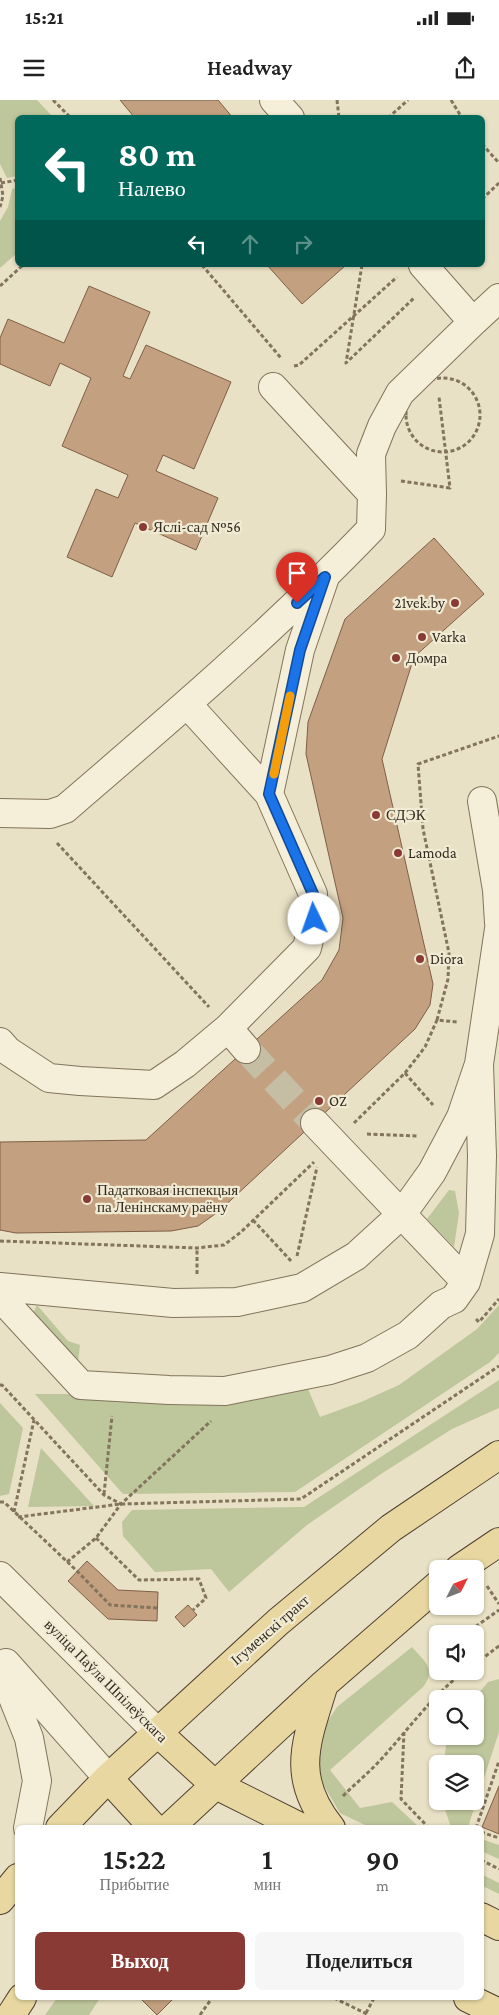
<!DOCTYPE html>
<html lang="ru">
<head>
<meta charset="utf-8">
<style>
  body { margin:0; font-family:"Crimson Pro",serif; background:#f6f6f6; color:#222; height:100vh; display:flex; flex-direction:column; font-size:19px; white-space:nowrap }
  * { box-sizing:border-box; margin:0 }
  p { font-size:16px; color:#767676 }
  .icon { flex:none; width:28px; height:28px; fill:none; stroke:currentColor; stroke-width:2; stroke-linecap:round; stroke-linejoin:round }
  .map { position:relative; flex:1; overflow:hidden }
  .sheet { position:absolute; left:15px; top:1725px; width:469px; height:175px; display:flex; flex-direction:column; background:#fff; border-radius:8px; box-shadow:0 1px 4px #0004 }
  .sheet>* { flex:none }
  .banner { position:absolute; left:15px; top:15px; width:470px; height:152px; border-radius:8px; box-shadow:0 1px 4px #0004; background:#00695c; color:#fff; overflow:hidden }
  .needle { width:32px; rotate:48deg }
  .buttons { position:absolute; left:429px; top:1460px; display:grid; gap:10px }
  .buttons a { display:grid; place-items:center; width:55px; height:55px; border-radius:8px; background:#fff; box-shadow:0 1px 4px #0004; font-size:25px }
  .pin { position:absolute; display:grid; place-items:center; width:42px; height:42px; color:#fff; margin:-51px -21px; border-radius:50% 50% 50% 0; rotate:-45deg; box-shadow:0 0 5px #0007 }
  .pin .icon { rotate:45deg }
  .me { position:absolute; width:55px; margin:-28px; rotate:357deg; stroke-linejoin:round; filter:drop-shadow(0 0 4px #0008) }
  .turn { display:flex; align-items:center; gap:18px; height:105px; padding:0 20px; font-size:22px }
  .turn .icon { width:65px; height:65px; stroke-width:2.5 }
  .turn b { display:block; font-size:35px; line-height:42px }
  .lanes { display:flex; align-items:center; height:48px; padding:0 20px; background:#0003; justify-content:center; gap:25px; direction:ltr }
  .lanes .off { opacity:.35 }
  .eta { display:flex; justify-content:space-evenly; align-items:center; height:85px; text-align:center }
  .eta b { font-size:30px; font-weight:600; line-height:35px }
  .button { display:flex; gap:10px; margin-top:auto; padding:10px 20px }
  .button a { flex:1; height:58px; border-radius:8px; background:#8a3a34; color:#fff; font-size:20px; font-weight:600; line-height:58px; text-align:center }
  .button a+a { background:#f6f6f6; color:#222 }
  .status { display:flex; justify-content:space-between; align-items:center; height:35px; padding:0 25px; background:#fff; direction:ltr }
  .status svg { height:14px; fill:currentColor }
  header { display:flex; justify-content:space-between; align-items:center; height:65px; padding:0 20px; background:#fff; font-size:22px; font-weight:600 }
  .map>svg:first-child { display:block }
</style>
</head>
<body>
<div class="status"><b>15:21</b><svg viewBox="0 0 49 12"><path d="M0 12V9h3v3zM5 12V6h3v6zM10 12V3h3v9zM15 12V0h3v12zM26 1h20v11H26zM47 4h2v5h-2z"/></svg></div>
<header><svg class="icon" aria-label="menu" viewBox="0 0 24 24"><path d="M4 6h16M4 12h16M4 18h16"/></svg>Headway<svg class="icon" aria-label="share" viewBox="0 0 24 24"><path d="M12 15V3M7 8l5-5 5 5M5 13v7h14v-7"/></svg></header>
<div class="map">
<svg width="499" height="1915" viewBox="0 0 499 1915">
  <rect width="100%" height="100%" fill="#e9e1c5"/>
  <path fill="#bec69b" d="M0,0H37L53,17L18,18L17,76L7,78L0,64Z
    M17,88V153L0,168V121L8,107L12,89Z
    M449,1090L455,1091L459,1113L454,1147L427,1119Z
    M37,1205L68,1241L80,1245L78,1263L31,1217Z
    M499,1205V1253L490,1262L295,1392L123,1394L35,1294H72L223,1306L308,1289L320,1317L361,1302L399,1285L477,1229Z
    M499,1280V1308L452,1329L384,1372L307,1425L229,1492L211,1469L155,1472L123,1436L122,1422L132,1410L304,1407Z
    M0,1303L23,1328L9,1394L0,1396Z
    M41,1348L94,1406L28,1407Z
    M412,1547C424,1561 437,1569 423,1587L330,1670L360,1708L392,1702L419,1727H369L340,1713L324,1686L318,1666L322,1630L337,1607Z
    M499,1579V1632L468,1727H451L442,1701H475V1664H444L446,1645L450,1636H475L474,1599L488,1582Z
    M481,1739L499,1745V1759L481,1751Z
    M481,1774L499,1783V1794L481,1785Z
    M57,1898H100L89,1915H45Z"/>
  <path fill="#c3a07f" stroke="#7e6046" d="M120,0H218L233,18H135Z
    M267,165H346L302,204Z
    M89,186L150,212L123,276L130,279L146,245L231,282L194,369L163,355L156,371L218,398L196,450L135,423L112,477L67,457L96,389L118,398L128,375L62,346L91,278L60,263L50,286L0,264V238L8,219L64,243Z
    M434,438L484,494L414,557L382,659L433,884L430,905L415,929L218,1112L198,1126L171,1131L16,1133L0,1130V1042L146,1040L322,880L339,850L343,818L306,654L308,622L345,519Z
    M87,1461L118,1490L158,1492L157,1521L108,1519L68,1481Z
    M188,1505L197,1515L184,1527L175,1517Z
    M499,1686V1734L482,1727Z
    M140,1898H174L157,1915Z"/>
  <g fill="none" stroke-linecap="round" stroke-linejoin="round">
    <path stroke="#c5bda4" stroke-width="28" stroke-dasharray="28 14" stroke-linecap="butt" d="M246,949L315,1023"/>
    <g stroke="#82745d" stroke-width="30">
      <path id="minor" d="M274,0L290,18
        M423,165L473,222L499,198
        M372,394L371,354L382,326L400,293L473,222
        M188,605L269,694
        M482,701L497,790L499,823
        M0,713L50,714L65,709C170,619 275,529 371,429L372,394L273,287
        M228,928L246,949
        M0,942L8,951L49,978L80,981L154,985L185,964L228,928L307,848L314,819L313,794L269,694L300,550L325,477
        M315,1023L466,1182
        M0,1187L173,1203L237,1202L302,1188L356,1156L402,1114L432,1072L461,1017L479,964L499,829
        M0,1197L81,1285L169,1290L225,1291L330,1270L367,1258L408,1235L441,1205L454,1199L466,1182L480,1134L482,1056L479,964
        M0,1476L157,1632
        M6,1563L108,1678
        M0,1565L29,1638L37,1681L28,1728"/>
    </g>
    <g stroke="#504231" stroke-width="30">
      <path id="major" d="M459,1469L499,1442
        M324,1584C307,1640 289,1676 331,1728
        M157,1632L214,1684L302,1728
        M108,1678L154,1728
        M60,1728L108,1678L278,1522L391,1428L499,1355
        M169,1728L324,1584L438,1485
        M0,1800L18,1778
        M481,1817L499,1826
        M468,1898L499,1913
        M11,1915L22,1898"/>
    </g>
    <path stroke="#82745d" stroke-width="3" stroke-dasharray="4 2.5" stroke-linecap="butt" d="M53,0L71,18
      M337,0L339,18
      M451,0L462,18
      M388,18L408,0
      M482,44L499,63
      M0,78L3,96L0,107
      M1,83L18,80
      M482,99L499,83
      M202,165L281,258
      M362,165L346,263L414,198
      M0,186L23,165
      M294,266L299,265L397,177
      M406 315a37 37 0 1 1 74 0a37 37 0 1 1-74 0Z
      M401,381L450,388L439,297
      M57,743L209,907
      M437,920L448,879L449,853L423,729L418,664L499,636
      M405,973L433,1005
      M354,1023L405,973L425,947L437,920L457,922
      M367,1034L418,1036
      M253,1120L291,1161
      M0,1141L197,1148L224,1145L241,1132L314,1062
      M297,1156L317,1067
      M197,1174V1148
      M476,1219L479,1222L499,1199
      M0,1285H2L104,1395L121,1404
      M104,1394L112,1316
      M0,1402H4L77,1471L110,1505L157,1508
      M14,1412L34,1320
      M18,1417L121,1404L301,1399L499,1266
      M96,1438L139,1480L199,1479L206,1498L193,1510
      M67,1462L96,1438L121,1404L211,1321
      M487,1486L499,1504
      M465,1534L499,1510
      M475,1564L499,1546
      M450,1571L453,1579
      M404,1632L401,1699L429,1728
      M343,1696C357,1682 372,1670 385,1655C410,1627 434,1594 465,1571
      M476,1728L499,1661
      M481,1732L499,1738
      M481,1760L499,1769
      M152,1898H153
      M334,1898L369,1915
      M366,1913L374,1898
      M200,1915L212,1898"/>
    <use href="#minor" stroke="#f5eed8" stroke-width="28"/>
    <use href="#major" stroke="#e8d7a1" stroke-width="28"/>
  </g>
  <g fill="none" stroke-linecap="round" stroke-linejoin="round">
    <g stroke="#114b97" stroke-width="12">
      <path id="route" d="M297,503L325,477L300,550L269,694L313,794L314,819"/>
    </g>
    <use href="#route" stroke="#1a73e8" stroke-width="9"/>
    <path stroke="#f59e0b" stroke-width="9" d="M274,674L290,596"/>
  </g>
  <g fill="#8a3a34" stroke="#f1ebd4" stroke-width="2">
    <circle cx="143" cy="427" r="5"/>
    <circle cx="455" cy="503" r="5"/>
    <circle cx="422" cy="537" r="5"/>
    <circle cx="396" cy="558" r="5"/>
    <circle cx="376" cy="715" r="5"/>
    <circle cx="398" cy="753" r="5"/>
    <circle cx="420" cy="859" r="5"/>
    <circle cx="319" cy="1001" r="5"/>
    <circle cx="87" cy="1099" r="5"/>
  </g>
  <g text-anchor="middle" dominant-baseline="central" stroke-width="4.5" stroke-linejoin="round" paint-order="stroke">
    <g font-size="15" fill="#342b20" stroke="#f1ebd4" text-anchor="start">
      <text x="153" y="427">Яслі-сад №56</text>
      <text x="445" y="503" text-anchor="end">21vek.by</text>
      <text x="432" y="537">Varka</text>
      <text x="406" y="558">Домра</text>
      <text x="386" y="715">СДЭК</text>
      <text x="408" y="753">Lamoda</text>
      <text x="430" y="859">Diora</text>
      <text x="329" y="1001">OZ</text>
      <text x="97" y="1090">Падатковая інспекцыя<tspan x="97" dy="17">па Ленінскаму раёну</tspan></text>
    </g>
    <g font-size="15" fill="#342b20" stroke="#f1ebd4">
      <text transform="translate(270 1530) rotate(-41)">Ігуменскі тракт</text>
      <text transform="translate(106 1581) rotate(45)">вуліца Паўла Шпілеўскага</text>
    </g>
  </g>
</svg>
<div class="buttons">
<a><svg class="needle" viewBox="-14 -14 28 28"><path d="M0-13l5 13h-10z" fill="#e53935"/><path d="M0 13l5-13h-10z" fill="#767676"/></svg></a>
<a><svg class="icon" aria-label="sound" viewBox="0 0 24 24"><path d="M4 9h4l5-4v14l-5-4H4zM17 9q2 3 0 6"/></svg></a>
<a><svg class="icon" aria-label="search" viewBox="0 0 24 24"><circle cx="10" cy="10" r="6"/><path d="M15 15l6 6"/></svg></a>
<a><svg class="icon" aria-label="layers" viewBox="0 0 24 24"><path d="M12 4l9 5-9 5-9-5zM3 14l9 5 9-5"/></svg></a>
</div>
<div class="pin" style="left:297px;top:503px;background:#d93025"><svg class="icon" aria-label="arrive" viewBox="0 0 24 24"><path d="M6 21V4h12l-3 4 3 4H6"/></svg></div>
<svg class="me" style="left:314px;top:819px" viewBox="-20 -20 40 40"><circle r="19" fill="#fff"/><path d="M0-13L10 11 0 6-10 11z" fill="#1a73e8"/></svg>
<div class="banner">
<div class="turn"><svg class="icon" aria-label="left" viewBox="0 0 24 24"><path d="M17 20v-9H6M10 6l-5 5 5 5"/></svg><div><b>80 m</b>Налево</div></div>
<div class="lanes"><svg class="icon" aria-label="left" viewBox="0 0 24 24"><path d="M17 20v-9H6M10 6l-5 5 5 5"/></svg><svg class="icon off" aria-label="ahead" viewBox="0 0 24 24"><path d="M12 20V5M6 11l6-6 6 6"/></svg><svg class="icon off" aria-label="right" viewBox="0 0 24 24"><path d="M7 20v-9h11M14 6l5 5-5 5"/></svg></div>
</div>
<section class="sheet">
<div class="eta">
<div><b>15:22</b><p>Прибытие</p></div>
<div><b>1</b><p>мин</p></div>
<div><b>90</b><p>m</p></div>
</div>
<div class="button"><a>Выход</a><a>Поделиться</a></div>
</section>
</div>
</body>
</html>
